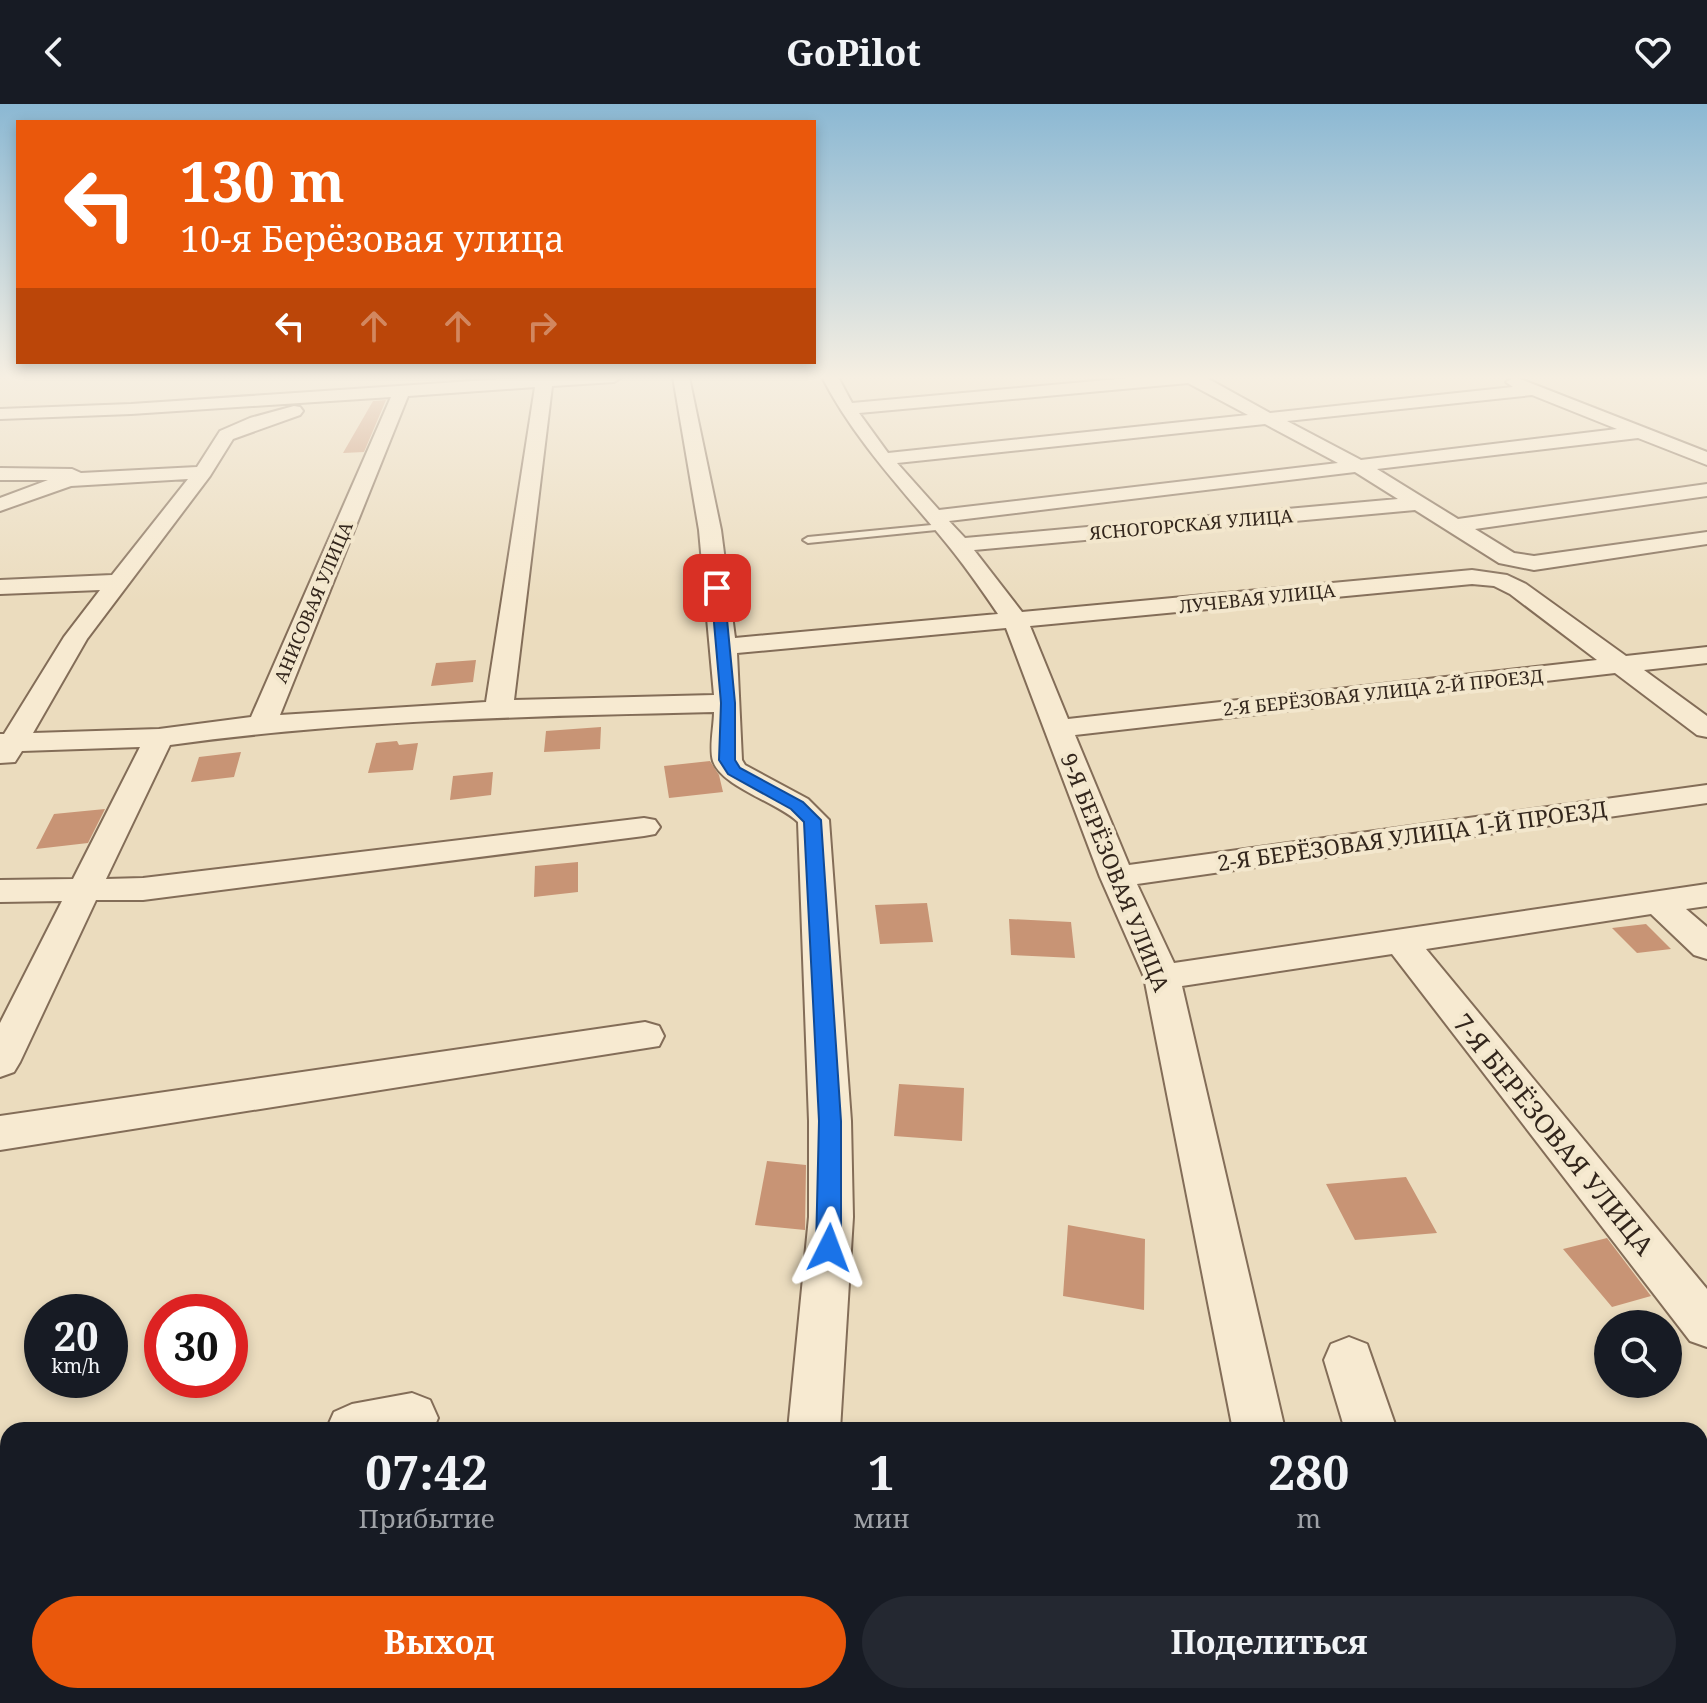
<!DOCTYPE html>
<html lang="ru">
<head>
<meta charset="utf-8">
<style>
  body { margin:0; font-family:"Noto Serif",serif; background:#242831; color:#f1f3f6; height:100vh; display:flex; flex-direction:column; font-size:30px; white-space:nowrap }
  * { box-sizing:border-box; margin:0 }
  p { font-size:26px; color:#9ea1a6 }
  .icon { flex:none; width:44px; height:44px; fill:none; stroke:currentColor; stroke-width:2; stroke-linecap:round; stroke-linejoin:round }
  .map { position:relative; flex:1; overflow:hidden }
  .drawer { position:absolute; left:0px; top:1318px; width:1708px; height:282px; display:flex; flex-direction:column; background:#171b24; border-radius:24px 24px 0 0; box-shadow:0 4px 12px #0003 }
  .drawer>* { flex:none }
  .top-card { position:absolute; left:16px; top:16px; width:800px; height:244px; border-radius:0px; box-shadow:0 4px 12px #0003; background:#ea580c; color:#fff; overflow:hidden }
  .controls { position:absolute; left:1594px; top:1206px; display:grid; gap:16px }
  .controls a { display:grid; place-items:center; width:88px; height:88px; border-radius:50%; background:#171b24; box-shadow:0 4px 12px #0003; font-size:40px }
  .speed { position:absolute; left:24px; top:1190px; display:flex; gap:16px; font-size:40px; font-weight:700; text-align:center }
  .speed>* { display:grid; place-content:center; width:104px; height:104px; border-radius:50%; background:#171b24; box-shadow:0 4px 12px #0003; line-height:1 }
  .speed small { font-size:20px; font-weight:400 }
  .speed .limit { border:12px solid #d22; background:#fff; color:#111 }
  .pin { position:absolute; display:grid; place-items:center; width:68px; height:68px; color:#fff; margin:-34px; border-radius:16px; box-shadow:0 4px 12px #0006 }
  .me { position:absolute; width:88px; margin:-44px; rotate:3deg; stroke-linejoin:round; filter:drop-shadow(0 0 6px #0008) }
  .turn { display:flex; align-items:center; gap:28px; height:168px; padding:0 32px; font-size:36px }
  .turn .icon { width:104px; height:104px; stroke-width:2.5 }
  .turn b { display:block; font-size:56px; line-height:68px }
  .lanes { display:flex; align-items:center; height:76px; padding:0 32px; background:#0003; justify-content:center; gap:40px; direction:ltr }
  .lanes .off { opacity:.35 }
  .eta { display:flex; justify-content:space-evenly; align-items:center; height:136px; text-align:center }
  .eta b { font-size:48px; font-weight:700; line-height:56px }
  .action { display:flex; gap:16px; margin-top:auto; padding:16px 32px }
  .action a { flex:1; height:92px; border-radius:48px; background:#ea580c; color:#fff; font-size:32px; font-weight:700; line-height:92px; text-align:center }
  .action a+a { background:#242831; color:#f1f3f6 }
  header { display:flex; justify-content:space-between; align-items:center; height:104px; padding:0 32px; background:#171b24; font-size:36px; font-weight:700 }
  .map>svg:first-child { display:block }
</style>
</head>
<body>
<header><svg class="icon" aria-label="back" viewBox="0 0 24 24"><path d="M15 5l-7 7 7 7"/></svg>GoPilot<svg class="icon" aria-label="heart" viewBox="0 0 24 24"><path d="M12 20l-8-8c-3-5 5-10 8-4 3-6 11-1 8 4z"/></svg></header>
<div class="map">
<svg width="1707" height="1599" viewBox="0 0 1707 1599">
  <rect width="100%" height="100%" fill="#ebdcbe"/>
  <path fill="#c89475" d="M386,296L364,348L343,349L373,297Z
    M476,556L473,578L431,582L436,559Z
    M601,623L600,645L544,648L546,627Z
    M397,637L399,641L418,639L413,666L368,669L376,639Z
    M241,648L234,673L191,678L199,653Z
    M710,657L719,671L723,688L669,694L664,662Z
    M493,668L491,691L450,696L453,672Z
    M105,705L88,739L36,745L54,710Z
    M578,758V788L534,793L535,762Z
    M927,799L933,838L880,840L875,801Z
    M1009,815L1071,818L1075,854L1011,851Z
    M1646,820L1671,845L1637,849L1612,824Z
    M899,980L964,984L962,1037L894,1032Z
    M767,1057L806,1061L805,1126L755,1121Z
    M1406,1073L1437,1129L1355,1136L1326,1080Z
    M1068,1121L1145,1135L1144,1206L1063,1192Z
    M1607,1134L1651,1192L1612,1203L1563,1145Z"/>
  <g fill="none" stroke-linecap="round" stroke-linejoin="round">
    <g stroke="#836d58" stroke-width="4">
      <path id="service" d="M942,420L946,421V425L808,439L803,436L808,433Z"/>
    </g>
    <g stroke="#836d58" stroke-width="4">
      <path id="minor" d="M534,273H622L614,278L552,282L514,596L714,591L699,426L673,273H689L721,426L735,534L998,510C983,488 968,466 951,445C906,389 856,339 822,273H838L852,299L1139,273H1205L1270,309L1513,283L1506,278L1515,273L1707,348V361L1638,334L1377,365L1458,415L1707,380V392L1475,425L1514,449L1534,452L1707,428V440L1534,466L1499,459L1415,406L974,446L1022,508L1472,466L1507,471L1526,480L1626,552L1707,543V559L1644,566L1707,612V633L1697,631L1615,569L1075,631L1129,761L1707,681V699L1137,780L1174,859L1707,780V802L1686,805L1707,823V855L1694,851L1651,810L1426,845L1707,1185V1243L1690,1237L1392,850L1182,882L1285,1326H1233L1144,873L1100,773L1006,524L737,549L742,656L745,661L808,695L829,716L851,1017L853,1113L840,1326H788L809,1113V1017L798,718C777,698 722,683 713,657C709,644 714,622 714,608C532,612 350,616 170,641L106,775L143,774L644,714L655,716L660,723L655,730L644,732L143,796H96L20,958L14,968L0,973V919L62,797L0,798V776L73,775L140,643L22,647L15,658L0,659V630H4L64,533L100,486L0,490V476L112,471L188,375L71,382L0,407V394L48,376H0V364L72,365L81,369L197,363L220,327L250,314L294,302L300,303L303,307L300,311L233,335L210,372L87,535L33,629L159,625L251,613L391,293L131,310L0,315V305L131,300ZM1188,279L1248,311L888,349L859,309ZM535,283L486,598L280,611L408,292ZM1532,291L1617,325L1361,356L1287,317ZM1265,320L1338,359L939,406L897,359ZM1355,368L1398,395L965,434L949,417ZM1472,480L1494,482L1510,490L1597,556L1068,615L1030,522Z
        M645,918L659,922L664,932L659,942L0,1046V1012Z
        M1349,1233L1367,1240L1397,1326H1345L1324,1256L1331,1240Z
        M412,1289L430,1296L438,1314L433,1326H326L334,1308L352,1300Z
        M8,1370V1424L0,1425V1371Z
        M762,1592H824V1599H762Z
        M1282,1592H1344L1346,1599H1284Z
        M1456,1592H1518L1521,1599H1459Z"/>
    </g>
    <use href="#service" fill="#f7ead1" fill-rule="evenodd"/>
    <use href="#minor" fill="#f7ead1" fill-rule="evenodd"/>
  </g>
  <linearGradient id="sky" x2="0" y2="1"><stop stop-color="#8bb8d3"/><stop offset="0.55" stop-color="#f6efe2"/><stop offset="1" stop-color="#f6efe2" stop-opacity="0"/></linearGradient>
  <rect width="1707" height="497" fill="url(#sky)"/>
  <path fill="#1a73e8" stroke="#114b97" stroke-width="2" d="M717,481L724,484L735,599V656L740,664L803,698L821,716L841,1017V1144L837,1151L829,1154L820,1151L816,1144L819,1017L804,718L791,705L728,670L719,656L721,599L711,484Z"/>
  <g text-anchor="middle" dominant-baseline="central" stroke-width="8" stroke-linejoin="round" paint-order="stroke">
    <g font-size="18" fill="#33261c" stroke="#f3e7cd">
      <text transform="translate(1191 420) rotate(-5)">ЯСНОГОРСКАЯ УЛИЦА</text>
      <text transform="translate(1257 494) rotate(-6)">ЛУЧЕВАЯ УЛИЦА</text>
      <text transform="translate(313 498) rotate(-67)">АНИСОВАЯ УЛИЦА</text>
      <text transform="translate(1383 588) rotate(-6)">2-Я БЕРЁЗОВАЯ УЛИЦА 2-Й ПРОЕЗД</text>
    </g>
    <g font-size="22" fill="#33261c" stroke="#f3e7cd">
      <text transform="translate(1412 731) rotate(-8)">2-Я БЕРЁЗОВАЯ УЛИЦА 1-Й ПРОЕЗД</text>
      <text transform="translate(1116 768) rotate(68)">9-Я БЕРЁЗОВАЯ УЛИЦА</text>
    </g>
    <g font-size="26" fill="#33261c" stroke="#f3e7cd">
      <text transform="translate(1554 1030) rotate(51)">7-Я БЕРЁЗОВАЯ УЛИЦА</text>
    </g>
  </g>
</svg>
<div class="controls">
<a><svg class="icon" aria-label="search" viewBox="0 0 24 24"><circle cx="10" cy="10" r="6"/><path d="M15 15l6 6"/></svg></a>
</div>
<div class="speed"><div>20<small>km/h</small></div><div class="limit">30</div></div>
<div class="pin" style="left:717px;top:484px;background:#d93025"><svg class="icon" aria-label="arrive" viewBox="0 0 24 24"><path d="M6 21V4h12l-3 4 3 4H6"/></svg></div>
<svg class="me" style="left:829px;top:1144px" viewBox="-20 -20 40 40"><path d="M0-17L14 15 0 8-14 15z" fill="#1a73e8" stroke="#fff" stroke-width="4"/></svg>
<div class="top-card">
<div class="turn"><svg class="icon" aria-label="left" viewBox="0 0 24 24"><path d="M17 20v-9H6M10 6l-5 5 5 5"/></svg><div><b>130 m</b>10-я Берёзовая улица</div></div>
<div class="lanes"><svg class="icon" aria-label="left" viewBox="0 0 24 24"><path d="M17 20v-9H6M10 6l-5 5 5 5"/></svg><svg class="icon off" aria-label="ahead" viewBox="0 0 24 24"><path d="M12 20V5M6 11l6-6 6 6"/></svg><svg class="icon off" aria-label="ahead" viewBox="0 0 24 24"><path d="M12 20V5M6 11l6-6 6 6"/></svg><svg class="icon off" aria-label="right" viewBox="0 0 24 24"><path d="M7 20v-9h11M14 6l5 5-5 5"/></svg></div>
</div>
<section class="drawer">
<div class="eta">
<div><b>07:42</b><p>Прибытие</p></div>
<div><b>1</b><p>мин</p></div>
<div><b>280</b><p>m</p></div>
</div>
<div class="action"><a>Выход</a><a>Поделиться</a></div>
</section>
</div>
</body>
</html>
